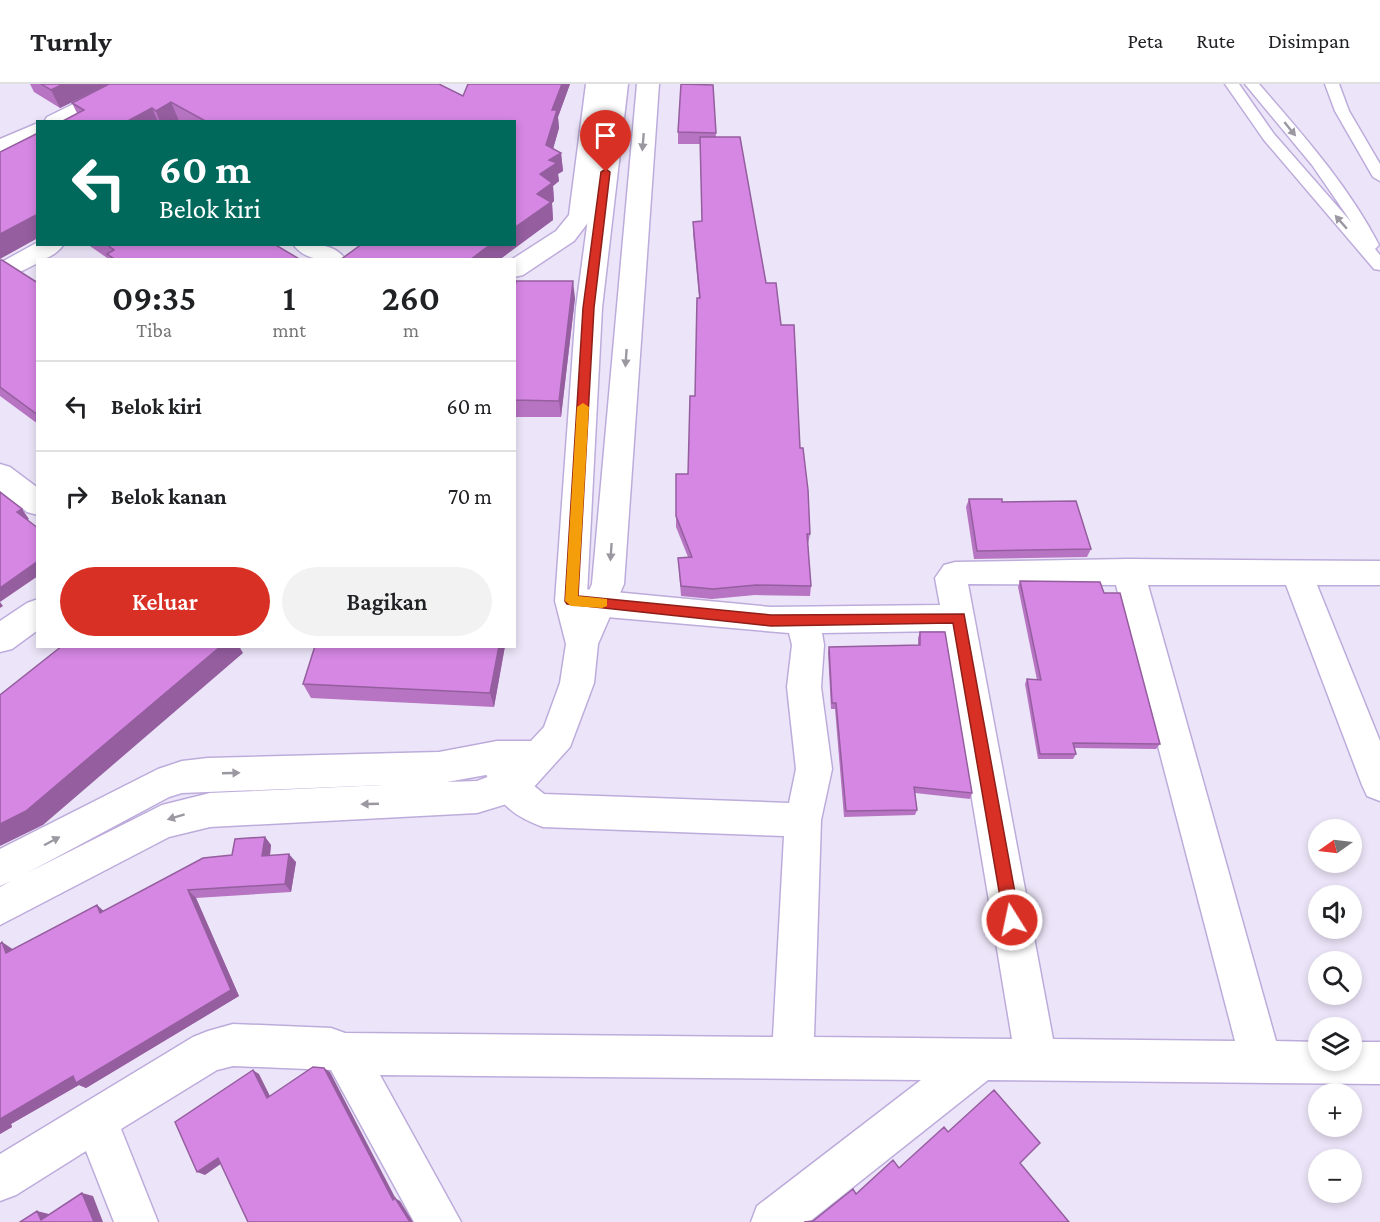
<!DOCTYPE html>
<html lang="id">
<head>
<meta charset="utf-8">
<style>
  body { margin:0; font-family:"Crimson Pro",serif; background:#f2f2f2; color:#202124; height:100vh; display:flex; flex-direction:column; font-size:22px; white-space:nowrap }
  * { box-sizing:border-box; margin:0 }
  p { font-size:20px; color:#757577 }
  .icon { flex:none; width:33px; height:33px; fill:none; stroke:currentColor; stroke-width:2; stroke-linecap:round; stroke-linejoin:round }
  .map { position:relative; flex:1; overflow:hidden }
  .side { position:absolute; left:36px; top:174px; width:480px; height:390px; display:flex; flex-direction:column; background:#fff; border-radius:0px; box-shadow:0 3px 9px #0003 }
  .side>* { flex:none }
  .hud { position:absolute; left:36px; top:36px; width:480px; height:126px; border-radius:0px; box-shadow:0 3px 9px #0003; background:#00695c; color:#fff; overflow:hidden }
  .needle { width:39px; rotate:256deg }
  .tools { position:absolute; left:1308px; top:735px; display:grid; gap:12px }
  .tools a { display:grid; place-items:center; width:54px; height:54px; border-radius:50%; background:#fff; box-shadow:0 3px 9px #0003; font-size:30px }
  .pin { position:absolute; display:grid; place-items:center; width:51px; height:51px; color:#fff; margin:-62px -26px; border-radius:50% 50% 50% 0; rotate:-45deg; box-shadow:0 0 6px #0007 }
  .pin .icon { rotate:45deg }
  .me { position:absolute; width:66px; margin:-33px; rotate:350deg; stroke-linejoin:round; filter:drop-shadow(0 0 4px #0008) }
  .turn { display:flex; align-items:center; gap:21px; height:126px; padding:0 24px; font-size:27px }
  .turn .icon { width:78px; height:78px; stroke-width:2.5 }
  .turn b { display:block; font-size:42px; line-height:51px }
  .eta { display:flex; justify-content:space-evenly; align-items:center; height:102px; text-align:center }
  .eta b { font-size:36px; font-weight:600; line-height:42px }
  .button { display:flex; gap:12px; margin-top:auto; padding:12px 24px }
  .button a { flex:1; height:69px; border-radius:36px; background:#d93025; color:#fff; font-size:24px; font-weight:600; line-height:69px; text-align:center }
  .button a+a { background:#f2f2f2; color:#202124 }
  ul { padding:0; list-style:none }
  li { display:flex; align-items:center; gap:18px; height:90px; padding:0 24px; border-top:2px solid #e0e0e0 }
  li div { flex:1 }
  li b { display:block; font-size:22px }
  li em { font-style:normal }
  header { display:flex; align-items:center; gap:36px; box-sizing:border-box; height:84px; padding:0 30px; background:#fff; border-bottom:2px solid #e0e0e0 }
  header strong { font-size:28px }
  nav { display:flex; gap:33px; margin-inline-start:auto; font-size:21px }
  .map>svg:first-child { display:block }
</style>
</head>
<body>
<header>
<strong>Turnly</strong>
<nav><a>Peta</a><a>Rute</a><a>Disimpan</a></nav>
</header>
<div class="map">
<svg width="1380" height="1138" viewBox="0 0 1380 1138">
  <rect width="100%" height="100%" fill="#ece5f9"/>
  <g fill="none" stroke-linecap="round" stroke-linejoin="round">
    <g stroke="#bdacdb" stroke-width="3">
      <path id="service" d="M1225,0H1239L1274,50L1352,139L1312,81L1245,0H1259C1303,51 1348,101 1379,161L1375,165L1380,171V186L1374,185L1264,56Z
        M1325,0H1339L1349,27L1380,80V97L1373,93L1335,27Z"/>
    </g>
    <g stroke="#bdacdb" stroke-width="3">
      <path id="minor" d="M114,0H141L138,5L73,38H44L47,33Z
        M586,0H608L593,132L574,157L523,191L514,193V176H511L556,147L569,131Z
        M38,39V55L0,71V55Z
        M38,158V160H64C59,168 47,176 38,176V179L0,198V179Z
        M293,160C312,160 334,158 346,176C327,176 305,178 293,160Z
        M0,380L10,383L38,404V431L27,428L0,407Z
        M1128,475L1380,477V501H1317L1380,657V717L1367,712L1362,701L1286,501H1148L1276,957L1318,958V976H1352V958H1380V1000L988,996L809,1138H751L757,1122L921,996L380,991L461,1138H414L331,986L233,982L217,986L121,1045L158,1138H114L86,1067L16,1111L0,1117V1070L193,953L208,947L233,940L331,944L345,949L773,953L784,752L543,743C505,729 497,715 481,679L487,668L499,663L511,668L528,697L544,710L789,719L796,685L787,603L792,561L789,549L572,530L561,526L556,517L561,508L572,504L771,523L940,521L935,494L944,481L955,478ZM968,500L1116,501L1235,957L1053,955ZM944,547L1012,955L814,953L821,736L832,685L821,603L824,561L822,549Z
        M38,515V546L12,565L0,568V537L27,519Z"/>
    </g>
    <g stroke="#bdacdb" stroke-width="3">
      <path id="tertiary" d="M606,0H628L602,224L587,511L592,500L637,0H659L624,500L598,560L594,599L570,663L523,715L477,729L210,743L169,753L0,841V803L11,797L0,802V765L158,685L182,677L208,674L439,668L497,657H531L544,643L560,599L566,560L555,517L576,224ZM501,688L477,697L447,698L497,689ZM384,701L210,709L162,721L27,789L169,713L182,709Z"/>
    </g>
    <use href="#service" fill="#fff" fill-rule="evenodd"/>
    <use href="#minor" fill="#fff" fill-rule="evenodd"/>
    <use href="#tertiary" fill="#fff" fill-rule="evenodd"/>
  </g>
  <path fill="#b774c3" d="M30,0H109L60,24L34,8Z
    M468,0H570L558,33L559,44L553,64L561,69L563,87L558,90L559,97L553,102L554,117L552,119L553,136L499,176H340L514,160V38H180L179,37L177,38H61L77,29L72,19L463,12Z
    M713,1L716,53L766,199L781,241L800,364L810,450L808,460L811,502L810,512L755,511L712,515L681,512L678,474L688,473L676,443V432L688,390L695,312L699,214L693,149V138L702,137L700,60H678V48Z
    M87,160H274L301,176H110Z
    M0,176L38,199V340L0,312Z
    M514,208L575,214L561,333H514Z
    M969,415L1002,418L1091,465L1087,473L974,475L966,423Z
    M1020,497L1160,660L1156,665L1074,664L1076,670L1073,675H1038L1025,600L1027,595L1037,596L1018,503Z
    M920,548L972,709L970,715L915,709L917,726L915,731L844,733L835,625H831L828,569L829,563L918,561V554Z
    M315,562H505L494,623L311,614L303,600Z
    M265,753L271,761L270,771L296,778L291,808L196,814L239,912L86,1004L79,1001L11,1040L12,1043L0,1050L14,865L232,771Z"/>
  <path fill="#955e9f" d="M63,0H109L60,24L51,6Z
    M562,0H570L558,33L559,44L550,76L561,69L563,87L558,90L559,97L553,102L554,117L552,119L553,136L499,176H470L491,160H514V144L537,110L552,26Z
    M171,18L179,37L177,38H160L156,27Z
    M152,24L158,38H126Z
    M38,130V154L0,175V150Z
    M573,197L575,214L561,333L559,317Z
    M22,425L29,435L25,438L17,428Z
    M38,477V492L0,518L3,522L0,524V504Z
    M221,562H239L243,569L43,741L0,762V740Z
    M499,562H505L494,623L490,609Z
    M265,753L271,761L269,780L262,772Z
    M289,770L296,778L291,808L285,800Z
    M188,806L196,814L239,912L86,1004L79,1001L11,1040L12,1043L0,1050V1035Z
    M97,821L106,829H100Z
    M2,858L14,866L6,869Z
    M324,984L330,988L398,1119L393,1116Z
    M253,986L259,990L273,1018L267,1014Z
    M218,1074L225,1077L205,1091L197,1088Z
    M82,1109L93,1112L103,1138H94Z
    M395,1114L400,1117L413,1138H410Z
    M37,1127L49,1130L52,1138L41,1136Z"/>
  <path fill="#d587e3" stroke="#955e9f" stroke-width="1.5" d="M41,0H63L51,6Z
    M109,0H439L463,12L468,0H562L552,26H557L546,61L561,69L549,76L557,79L540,90L552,99L537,110L551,118L514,144V38H207L171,18L156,27L152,24L126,38H61L84,26L72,19Z
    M681,0L713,1L716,49L678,48Z
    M38,49V130L0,150V68Z
    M700,53H740L766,199H776L781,241H794L800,364H803L808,406L810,450H807L811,502L756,501L713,505L681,502L678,474L692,473L676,432V390H688L690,312H695L697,214H700L693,138L702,137Z
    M106,160H274L301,176H116L107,170L114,166Z
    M362,160H491L470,176H340Z
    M0,176H2L38,199V331L0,303Z
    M516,197H573L559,317L514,316V208Z
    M0,408L22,425L17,428L38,444V477L0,504Z
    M969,415H1002V418L1076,417L1091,465L977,467Z
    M1020,497L1100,498L1104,509H1120L1160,660L1073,659L1076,670H1040L1027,595L1041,596Z
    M920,548H945L972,709L914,703L917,726L846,727L836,619H832L829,563L920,561Z
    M62,562H221L26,727L0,740V611Z
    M315,562H499L490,609L303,600Z
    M265,753L262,772L289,770L285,800L188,806L231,906L76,999L73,992L0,1035V860L2,858L6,869L97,821L100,829L203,774L232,771L235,755Z
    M313,983L324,984L393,1116L395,1114L410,1138H248L218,1074L197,1088L175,1038L253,986L267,1014Z
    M994,1006L1040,1059L1020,1079L1069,1138H804L813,1137L853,1105L856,1110L893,1076L899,1084L944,1043L948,1048Z
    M82,1109L94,1138H20L37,1127L41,1136Z"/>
  <defs><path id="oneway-solid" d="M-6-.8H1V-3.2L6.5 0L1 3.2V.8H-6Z" transform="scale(1.5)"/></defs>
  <g fill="#9c98a2">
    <use href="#oneway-solid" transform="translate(1290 45) rotate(51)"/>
    <use href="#oneway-solid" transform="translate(643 58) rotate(95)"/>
    <use href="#oneway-solid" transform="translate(1341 138) rotate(-131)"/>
    <use href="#oneway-solid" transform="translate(626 274) rotate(94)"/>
    <use href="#oneway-solid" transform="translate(611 468) rotate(94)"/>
    <use href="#oneway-solid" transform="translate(231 689) rotate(-2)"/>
    <use href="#oneway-solid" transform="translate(370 720) rotate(178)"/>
    <use href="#oneway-solid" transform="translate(176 733) rotate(163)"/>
    <use href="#oneway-solid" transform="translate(52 757) rotate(-28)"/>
  </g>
  <path fill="#d93025" stroke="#8d1f18" stroke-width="1.5" d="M606,85L610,88L594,224L578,512L771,531L964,530L1020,836L1017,842L1012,844L1006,842L1004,836L953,539L771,542L567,520L565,517L583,224L601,88Z"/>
  <path fill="#f59e0b" d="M583,319L589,323L578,512L607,515V522L602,524L571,522L565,517L577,323Z"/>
</svg>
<div class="tools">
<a><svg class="needle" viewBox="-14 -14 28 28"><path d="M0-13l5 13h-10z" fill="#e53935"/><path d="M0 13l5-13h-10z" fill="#757577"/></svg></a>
<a><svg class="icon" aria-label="sound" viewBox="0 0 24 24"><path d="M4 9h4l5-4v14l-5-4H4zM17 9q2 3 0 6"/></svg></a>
<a><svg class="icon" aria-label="search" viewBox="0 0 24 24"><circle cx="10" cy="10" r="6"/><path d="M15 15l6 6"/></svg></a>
<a><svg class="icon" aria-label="layers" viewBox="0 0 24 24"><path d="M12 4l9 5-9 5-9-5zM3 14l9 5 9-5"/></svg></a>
<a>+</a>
<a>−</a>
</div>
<div class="pin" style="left:606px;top:88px;background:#d93025"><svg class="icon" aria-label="arrive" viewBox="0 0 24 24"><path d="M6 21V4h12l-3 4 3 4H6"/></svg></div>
<svg class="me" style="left:1012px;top:836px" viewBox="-20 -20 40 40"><circle r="17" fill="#d93025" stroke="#fff" stroke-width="3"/><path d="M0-11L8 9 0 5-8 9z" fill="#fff"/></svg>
<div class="hud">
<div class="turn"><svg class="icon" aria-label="left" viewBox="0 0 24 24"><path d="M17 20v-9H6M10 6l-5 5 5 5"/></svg><div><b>60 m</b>Belok kiri</div></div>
</div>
<section class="side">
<div class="eta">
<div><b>09:35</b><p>Tiba</p></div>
<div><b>1</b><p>mnt</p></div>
<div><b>260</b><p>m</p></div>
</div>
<ul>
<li><svg class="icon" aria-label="left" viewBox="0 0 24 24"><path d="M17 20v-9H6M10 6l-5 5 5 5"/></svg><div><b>Belok kiri</b></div><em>60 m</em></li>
<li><svg class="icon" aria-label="right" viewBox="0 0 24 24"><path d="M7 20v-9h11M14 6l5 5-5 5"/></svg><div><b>Belok kanan</b></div><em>70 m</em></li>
</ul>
<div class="button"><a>Keluar</a><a>Bagikan</a></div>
</section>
</div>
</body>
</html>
